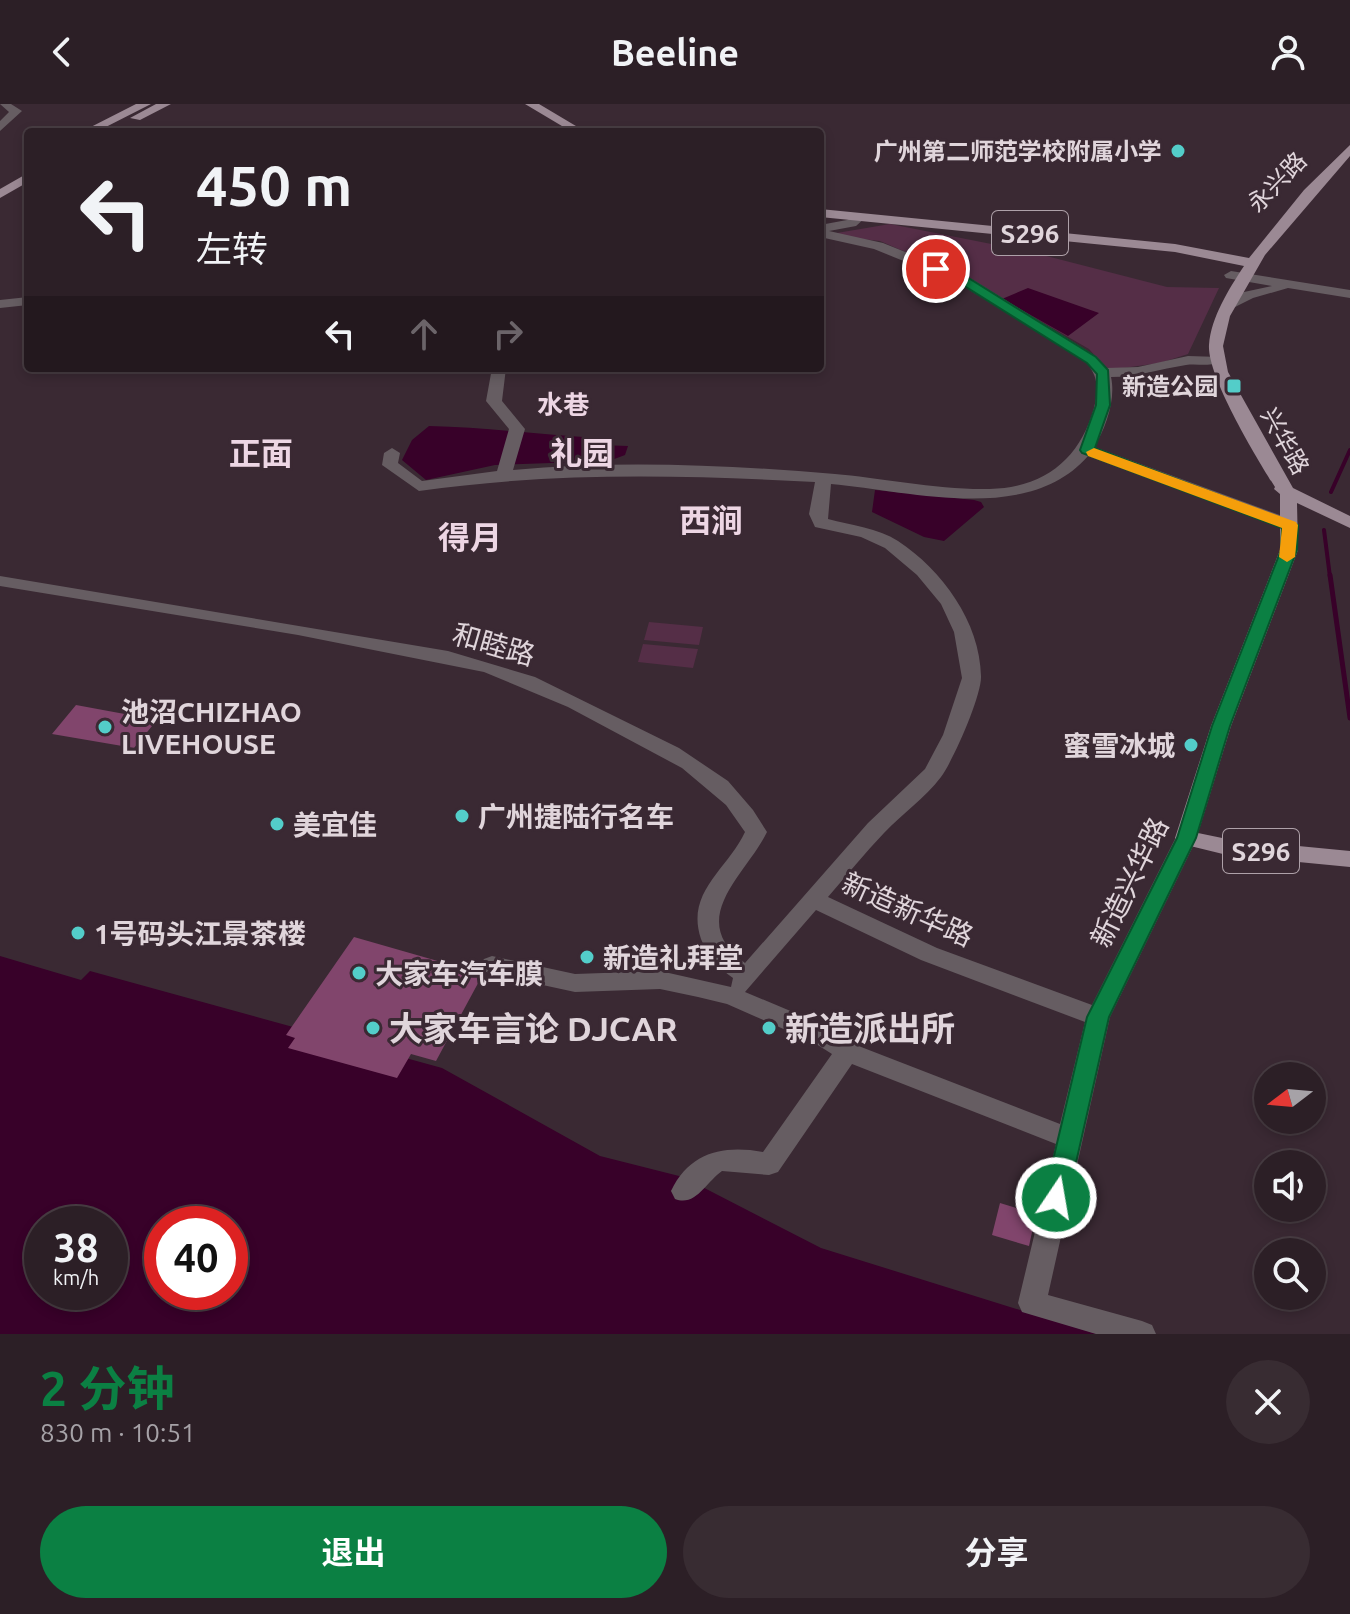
<!DOCTYPE html>
<html lang="zh">
<head>
<meta charset="utf-8">
<style>
  body { margin:0; font-family:Ubuntu,"Noto Sans SC",sans-serif; background:#382c32; color:#f1f3f6; height:100vh; display:flex; flex-direction:column; font-size:30px; white-space:nowrap }
  * { box-sizing:border-box; margin:0 }
  p { font-size:26px; color:#a6a2a7 }
  .icon { flex:none; width:44px; height:44px; fill:none; stroke:currentColor; stroke-width:2; stroke-linecap:round; stroke-linejoin:round }
  .map { position:relative; height:1230px; overflow:hidden }
  .panel { display:flex; flex-direction:column; background:#2c1f26; flex:1 }
  .panel>* { flex:none }
  .top-card { position:absolute; left:24px; top:24px; width:800px; height:244px; border-radius:8px; box-shadow:0 4px 12px #0003,0 0 0 2px #483d43; background:#2c1f26; color:#f1f3f6; overflow:hidden }
  .needle { width:52px; rotate:254deg }
  .buttons { position:absolute; left:1254px; top:958px; display:grid; gap:16px }
  .buttons a { display:grid; place-items:center; width:72px; height:72px; border-radius:50%; background:#2c1f26; box-shadow:0 4px 12px #0003,0 0 0 2px #483d43; font-size:40px }
  .speed { position:absolute; left:24px; top:1102px; display:flex; gap:16px; font-size:40px; font-weight:700; text-align:center }
  .speed>* { display:grid; place-content:center; width:104px; height:104px; border-radius:50%; background:#2c1f26; box-shadow:0 4px 12px #0003,0 0 0 2px #483d43; line-height:1 }
  .speed small { font-size:20px; font-weight:400 }
  .speed .limit { border:12px solid #d22; background:#fff; color:#111 }
  .pin { position:absolute; display:grid; place-items:center; width:68px; height:68px; color:#fff; margin:-34px; border:4px solid #fff; border-radius:50%; box-shadow:0 2px 8px #0007 }
  .me { position:absolute; width:88px; margin:-44px; rotate:12deg; stroke-linejoin:round; filter:drop-shadow(0 0 6px #0008) }
  .turn { display:flex; align-items:center; gap:28px; height:168px; padding:0 40px; font-size:36px }
  .turn .icon { width:104px; height:104px; stroke-width:2.5 }
  .turn b { display:block; font-size:56px; line-height:68px }
  .lanes { display:flex; align-items:center; height:76px; padding:0 40px; background:#0003; justify-content:center; gap:40px; direction:ltr }
  .lanes .off { opacity:.35 }
  .round { display:grid; place-items:center; flex:none; width:84px; height:84px; border-radius:42px; background:#382c32 }
  .summary { display:flex; align-items:center; justify-content:space-between; height:136px; padding:0 40px }
  h1 { font-size:48px; font-weight:700; line-height:60px; color:#0b8043 }
  .button { display:flex; gap:16px; margin-top:auto; padding:16px 40px }
  .button a { flex:1; height:92px; border-radius:48px; background:#0b8043; color:#fff; font-size:32px; font-weight:700; line-height:92px; text-align:center }
  .button a+a { background:#382c32; color:#f1f3f6 }
  header { display:flex; justify-content:space-between; align-items:center; height:104px; padding:0 40px; background:#2c1f26; font-size:36px; font-weight:700 }
  .map>svg:first-child { display:block }
</style>
</head>
<body>
<header><svg class="icon" aria-label="back" viewBox="0 0 24 24"><path d="M15 5l-7 7 7 7"/></svg>Beeline<svg class="icon" aria-label="person" viewBox="0 0 24 24"><circle cx="12" cy="8" r="4"/><path d="M4 21q1-7 8-7t8 7"/></svg></header>
<div class="map">
<svg width="1350" height="1230" viewBox="0 0 1350 1230">
  <rect width="100%" height="100%" fill="#3a2933"/>
  <path fill="#552e47" d="M890,120L1027,147L1167,183L1219,184L1188,250L1160,259L1108,266L1089,245L970,176L880,137L825,131Z
    M649,518L703,523L699,541L644,536Z
    M643,540L698,545L693,564L638,558Z"/>
  <path fill="#380129" fill-rule="evenodd" d="M1028,184L1099,209L1068,232L1002,195Z
    M429,322C486,323 542,331 599,334V341L628,342L625,351L609,357L495,361L426,376L402,356L412,336Z
    M875,386L974,396L981,398L984,403L944,437L924,433L872,408Z
    M0,852L81,876L90,867L442,964L600,1052L683,1073L821,1144L1097,1230H0ZM42,1120H110V1188H42ZM162,1120H230V1188H162Z"/>
  <g fill="none" stroke-linecap="round" stroke-linejoin="round">
    <path stroke="#380129" stroke-width="4" d="M1331,388L1350,346
      M1324,426L1330,473"/>
    <path stroke="#380129" stroke-width="5" d="M1330,471L1350,614"/>
  </g>
  <path fill="#81456c" d="M76,601L157,616L134,644L52,630Z
    M354,833L483,870L436,957L411,950L397,974L288,944L295,934L286,931Z
    M1000,1099L1036,1110L1029,1142L992,1131Z"/>
  <g fill="none" stroke-linecap="round" stroke-linejoin="round">
    <path fill="#665d62" fill-rule="evenodd" d="M0,0H11L22,7L0,27V17L9,8Z
      M860,109L866,113L856,122L829,127L883,139L970,174L1097,253L1106,264L1138,263L1188,252L1220,253L1222,256C1213,264 1198,259 1186,261C1160,265 1137,273 1111,273C1116,295 1106,324 1094,343L1296,417L1299,421L1290,426L1284,425L1088,352C1028,421 911,387 831,380L828,415C851,421 878,424 898,437C942,466 980,518 981,572C982,591 953,657 941,673C925,694 902,710 884,729C865,749 847,771 828,793L937,844L1092,901L1178,729H1194L1197,734L1110,913L1048,1191L1142,1217L1152,1221L1156,1230H1096L1022,1208L1018,1199L1056,1040L852,960L778,1068L769,1071L722,1067C706,1078 696,1103 675,1095L671,1087C690,1048 723,1041 763,1048L832,950L813,938L727,900L698,893L660,885L575,888L492,870L484,867L480,861L484,855L492,852L575,870L660,867L731,883L733,874C718,864 707,851 701,835C685,788 728,765 745,728L726,701L682,664L568,603L484,568L298,531L0,482V472L448,547L535,573L679,644L728,677L753,706L767,728C747,770 684,815 745,859L868,719L925,665L943,631L962,574L954,528L941,500L917,471L885,444L861,433L815,423L809,410L815,378C682,371 551,368 419,387L382,361L384,349L392,344L400,349L398,359L422,377L497,367L509,325L486,297L492,264H506L502,297L525,325L513,366C619,356 730,361 835,370C884,374 965,391 1011,383C1055,375 1082,347 1094,304C1098,287 1099,274 1087,259L960,180L874,145L820,133V121L847,116ZM816,806L921,856L1085,918L1060,1020L856,941L831,924L745,888Z
      M1231,167L1350,186V194L1288,184L1253,194L1229,206L1224,205V199L1244,188L1272,182L1226,174L1224,171Z
      M28,193V201L0,204V196Z"/>
    <path fill="#9b8994" fill-rule="evenodd" d="M136,0H151L96,28H81Z
      M156,0H171L140,16L130,14Z
      M525,0H539L586,28H572Z
      M1350,41V52L1265,151L1230,212L1223,242L1228,268L1293,384L1350,412V424L1297,399L1298,446L1231,622L1198,729L1227,735L1350,747V763L1227,751L1178,739L1175,734L1211,622L1280,446V390L1274,385L1275,383C1257,355 1207,272 1209,241C1211,213 1229,185 1244,162L1175,148L820,113V105L1175,140L1249,154L1304,86Z
      M28,69V78L0,94V85Z"/>
  </g>
  <path fill="#0b8043" stroke="#07532c" stroke-width="2" d="M936,162L970,175L1096,253L1108,266L1110,301L1095,344L1298,421L1297,446L1230,622L1196,734L1109,913L1068,1094L1064,1101L1056,1104L1047,1101L1044,1094L1087,913L1177,734L1212,622L1281,446L1282,424L1082,349L1080,346L1096,301L1097,270L1087,259L961,180L932,168V163Z"/>
  <path fill="#f59e0b" d="M1094,344L1296,418L1298,421L1295,453L1287,458L1279,453L1282,424L1088,352L1086,348Z"/>
  <g fill="#53cdc9" stroke="#3a2933" stroke-width="3">
    <circle cx="1178" cy="47" r="8"/>
    <rect x="1226" y="274" width="16" height="16" rx="4"/>
    <circle cx="105" cy="623" r="8"/>
    <circle cx="1191" cy="641" r="8"/>
    <circle cx="462" cy="712" r="8"/>
    <circle cx="277" cy="720" r="8"/>
    <circle cx="78" cy="829" r="8"/>
    <circle cx="587" cy="853" r="8"/>
    <circle cx="359" cy="869" r="8"/>
    <circle cx="373" cy="924" r="8"/>
    <circle cx="769" cy="924" r="8"/>
  </g>
  <g text-anchor="middle" dominant-baseline="central" stroke-width="6" stroke-linejoin="round" paint-order="stroke">
    <g font-size="24" font-weight="bold" fill="#e0d5db" stroke="#3a2933" text-anchor="end">
      <text x="1162" y="47">广州第二师范学校附属小学</text>
      <text x="1218" y="282">新造公园</text>
    </g>
    <g font-size="24" fill="#e0d5db" stroke="#3a2933">
      <text transform="translate(1277 78) rotate(-46)">永兴路</text>
      <text transform="translate(1285 337) rotate(61)">兴华路</text>
    </g>
    <g fill="#3a2933" stroke="#aea1a9" stroke-width="2">
      <rect x="992" y="107" width="76" height="44" rx="6"/>
      <rect x="1223" y="725" width="76" height="44" rx="6"/>
    </g>
    <g font-size="26" font-weight="bold" fill="#e0d5db">
      <text x="1030" y="129">S296</text>
      <text x="1261" y="747">S296</text>
    </g>
    <g font-size="26" font-weight="bold" fill="#edd6e4" stroke="#3a2933">
      <text x="563" y="300">水巷</text>
    </g>
    <g font-size="28" fill="#e0d5db" stroke="#3a2933">
      <text transform="translate(494 540) rotate(16)">和睦路</text>
      <text transform="translate(1129 778) rotate(-64)">新造兴华路</text>
      <text transform="translate(908 805) rotate(24)">新造新华路</text>
    </g>
    <g font-size="28" font-weight="bold" fill="#e0d5db" stroke="#3a2933" text-anchor="start">
      <text x="121" y="607">池沼CHIZHAO<tspan x="121" dy="32">LIVEHOUSE</tspan></text>
      <text x="1175" y="641" text-anchor="end">蜜雪冰城</text>
      <text x="478" y="712">广州捷陆行名车</text>
      <text x="293" y="720">美宜佳</text>
      <text x="94" y="829">1号码头江景茶楼</text>
      <text x="603" y="853">新造礼拜堂</text>
      <text x="375" y="869">大家车汽车膜</text>
    </g>
    <g font-size="32" font-weight="bold" fill="#edd6e4" stroke="#3a2933">
      <text x="261" y="349">正面</text>
      <text x="582" y="349">礼园</text>
      <text x="711" y="416">西涧</text>
      <text x="470" y="433">得月</text>
    </g>
    <g font-size="34" font-weight="bold" fill="#e0d5db" stroke="#3a2933" text-anchor="start">
      <text x="389" y="924">大家车言论 DJCAR</text>
      <text x="785" y="924">新造派出所</text>
    </g>
  </g>
</svg>
<div class="buttons">
<a><svg class="needle" viewBox="-14 -14 28 28"><path d="M0-13l5 13h-10z" fill="#e53935"/><path d="M0 13l5-13h-10z" fill="#a6a2a7"/></svg></a>
<a><svg class="icon" aria-label="sound" viewBox="0 0 24 24"><path d="M4 9h4l5-4v14l-5-4H4zM17 9q2 3 0 6"/></svg></a>
<a><svg class="icon" aria-label="search" viewBox="0 0 24 24"><circle cx="10" cy="10" r="6"/><path d="M15 15l6 6"/></svg></a>
</div>
<div class="speed"><div>38<small>km/h</small></div><div class="limit">40</div></div>
<div class="pin" style="left:936px;top:165px;background:#d93025"><svg class="icon" aria-label="arrive" viewBox="0 0 24 24"><path d="M6 21V4h12l-3 4 3 4H6"/></svg></div>
<svg class="me" style="left:1056px;top:1094px" viewBox="-20 -20 40 40"><circle r="17" fill="#0b8043" stroke="#fff" stroke-width="3"/><path d="M0-11L8 9 0 5-8 9z" fill="#fff"/></svg>
<div class="top-card">
<div class="turn"><svg class="icon" aria-label="left" viewBox="0 0 24 24"><path d="M17 20v-9H6M10 6l-5 5 5 5"/></svg><div><b>450 m</b>左转</div></div>
<div class="lanes"><svg class="icon" aria-label="left" viewBox="0 0 24 24"><path d="M17 20v-9H6M10 6l-5 5 5 5"/></svg><svg class="icon off" aria-label="ahead" viewBox="0 0 24 24"><path d="M12 20V5M6 11l6-6 6 6"/></svg><svg class="icon off" aria-label="right" viewBox="0 0 24 24"><path d="M7 20v-9h11M14 6l5 5-5 5"/></svg></div>
</div>
</div>
<section class="panel">
<div class="summary"><div><h1>2 分钟</h1><p>830 m · 10:51</p></div><a class="round"><svg class="icon" aria-label="close" viewBox="0 0 24 24"><path d="M6 6l12 12M18 6L6 18"/></svg></a></div>
<div class="button"><a>退出</a><a>分享</a></div>
</section>
</body>
</html>
